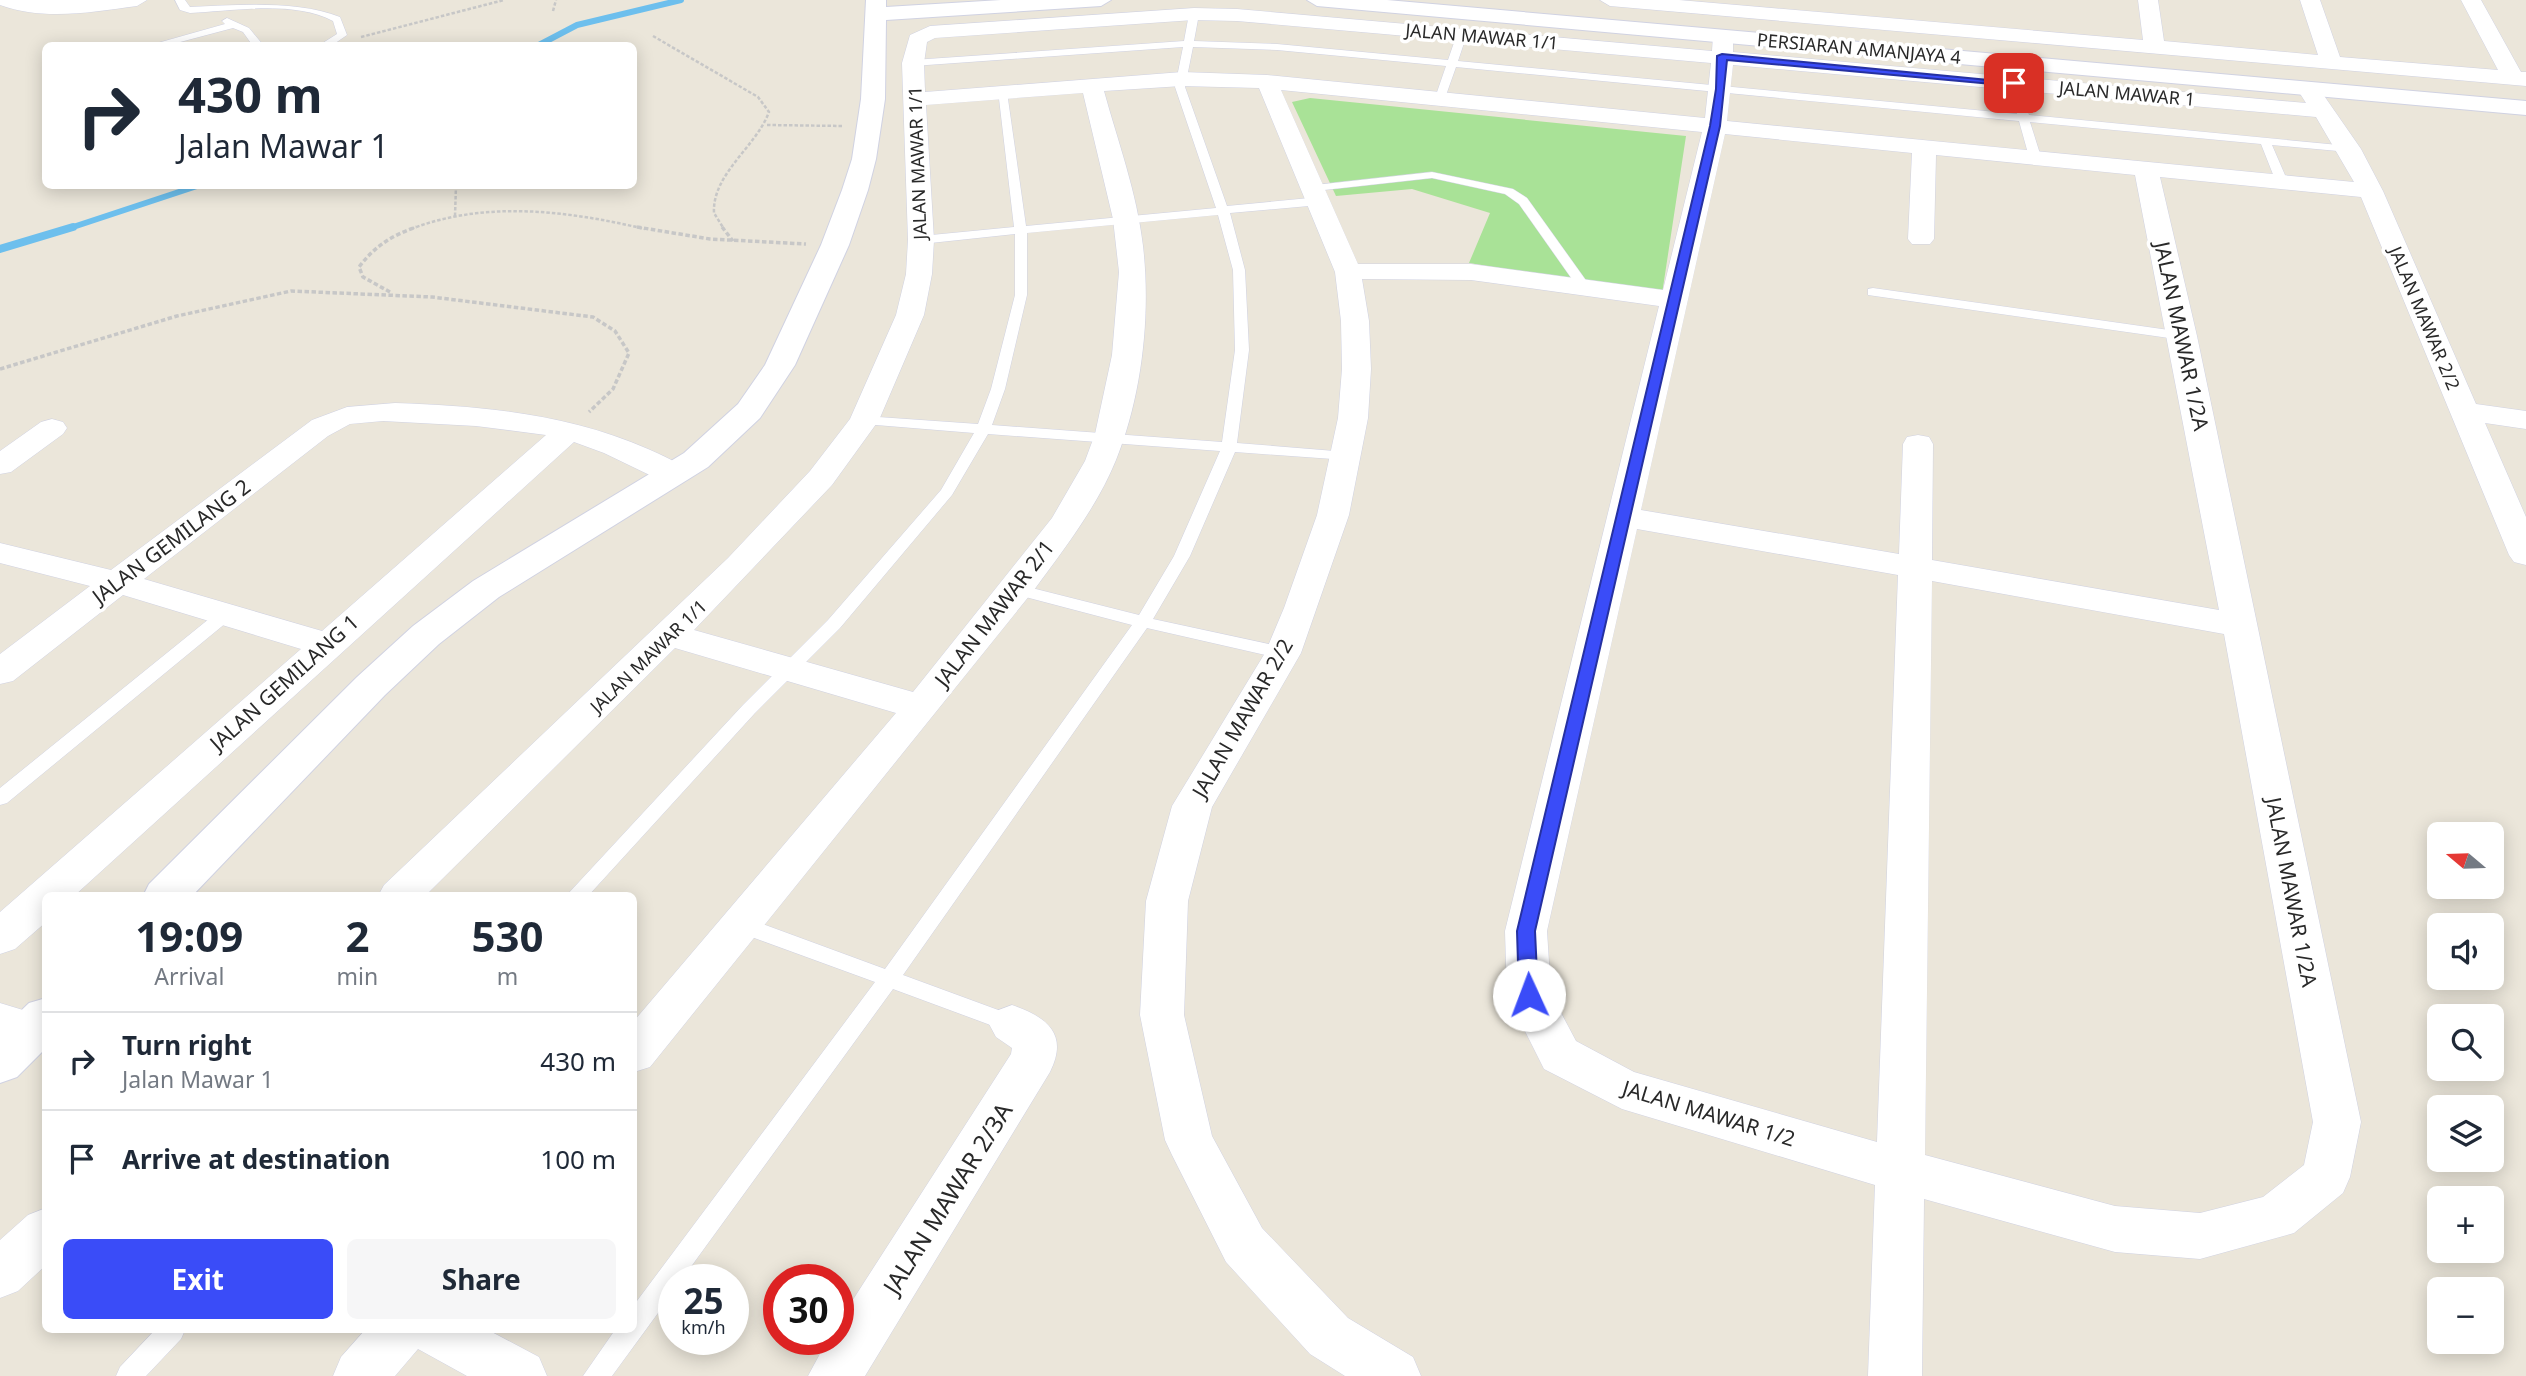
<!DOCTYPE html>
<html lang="en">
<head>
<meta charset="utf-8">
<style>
  body { margin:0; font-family:"Noto Sans",sans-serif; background:#f6f6f7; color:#1f2937; height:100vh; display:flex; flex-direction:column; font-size:26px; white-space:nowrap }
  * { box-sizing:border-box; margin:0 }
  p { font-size:23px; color:#747a83 }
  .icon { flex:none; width:38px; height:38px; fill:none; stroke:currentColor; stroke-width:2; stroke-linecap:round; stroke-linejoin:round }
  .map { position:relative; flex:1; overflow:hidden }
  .details { position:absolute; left:42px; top:892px; width:595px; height:441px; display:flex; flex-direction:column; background:#fff; border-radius:10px; box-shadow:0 4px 18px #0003 }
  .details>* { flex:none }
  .hud { position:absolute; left:42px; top:42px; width:595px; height:147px; border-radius:10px; box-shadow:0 4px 18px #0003; background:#fff; color:#1f2937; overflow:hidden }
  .needle { width:46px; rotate:289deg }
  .buttons { position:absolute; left:2427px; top:822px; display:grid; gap:14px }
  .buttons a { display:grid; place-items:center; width:77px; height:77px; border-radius:10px; background:#fff; box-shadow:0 4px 18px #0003; font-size:35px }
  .speed { position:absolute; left:658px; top:1264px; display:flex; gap:14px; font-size:35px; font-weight:700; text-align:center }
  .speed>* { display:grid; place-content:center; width:91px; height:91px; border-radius:50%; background:#fff; box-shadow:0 4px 18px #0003; line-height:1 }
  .speed small { font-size:18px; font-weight:400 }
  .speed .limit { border:10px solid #d22; background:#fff; color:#111 }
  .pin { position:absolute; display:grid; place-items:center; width:60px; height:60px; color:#fff; margin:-30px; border-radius:14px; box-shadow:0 4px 10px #0006 }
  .me { position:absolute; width:77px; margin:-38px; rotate:358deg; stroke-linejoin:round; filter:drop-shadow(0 0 5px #0008) }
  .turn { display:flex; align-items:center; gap:24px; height:147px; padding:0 21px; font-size:32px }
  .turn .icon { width:91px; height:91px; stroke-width:2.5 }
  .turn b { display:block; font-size:49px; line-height:60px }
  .eta { display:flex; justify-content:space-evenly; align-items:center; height:119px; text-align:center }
  .eta b { font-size:42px; font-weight:700; line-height:49px }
  .action { display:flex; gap:14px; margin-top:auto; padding:14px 21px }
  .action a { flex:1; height:80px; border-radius:10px; background:#3a4cf8; color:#fff; font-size:28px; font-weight:700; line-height:80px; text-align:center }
  .action a+a { background:#f6f6f7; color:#1f2937 }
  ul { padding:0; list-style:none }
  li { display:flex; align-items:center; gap:21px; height:98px; padding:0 21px; border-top:2px solid #e0e1e3 }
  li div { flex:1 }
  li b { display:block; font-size:26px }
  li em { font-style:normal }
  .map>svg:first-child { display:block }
</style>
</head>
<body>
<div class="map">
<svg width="2526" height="1376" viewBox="0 0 2526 1376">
  <rect width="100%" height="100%" fill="#ebe6da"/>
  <path fill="#a9e297" d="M1310,98L1686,136L1662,294L1469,263L1490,213L1412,189L1336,196L1292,102Z"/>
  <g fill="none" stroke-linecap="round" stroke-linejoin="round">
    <path stroke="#6dbfed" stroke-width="6" d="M537,46L577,25L681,0
      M67,229L197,186"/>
    <path stroke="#6dbfed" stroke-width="8" d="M0,249L73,227"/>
    <g stroke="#d0d2e2" stroke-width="1">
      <path id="lane" d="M175,0H185L190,7C237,5 297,0 340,17L347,35L331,46H318L337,34L333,21C293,0 234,11 190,13L180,10Z
        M1194,11L1199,14L1194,41L1277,44L1448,60L1457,34L1462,31L1467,34L1458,61L2017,114L2009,83L2014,80L2019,83L2029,115L2349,146L2355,149L2349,152L2272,145L2288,182L2282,185L2276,182L2261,144L2030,122L2041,157L2035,160L2029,157L2019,121L1456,67L1445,98L1440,101L1435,98L1446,66L1277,50L1193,47L1185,87L1227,206L1320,197L1326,201L1320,205L1230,213L1245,270L1249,350L1237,443L1347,452L1354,456L1347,460L1235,452L1190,556L1153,619L1283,647L1292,653L1283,659L1147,628L903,975L1020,1018L1023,1024L1020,1030L1012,1033L893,989L682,1279H674V1291L612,1376H583L615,1330H634V1305L875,982L735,931L732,925L735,919L742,917L749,919L885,969L1132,625L1010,593L1008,589L1016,584L1139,615L1174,556L1220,451L988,434L952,495L840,628L755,713L588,896H566L743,705L828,620L941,490L974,433L864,424L857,420L864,416L978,424L991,389L1015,295V234L921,244L915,240L921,236L1014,227L998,90L1007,92L1026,226L1216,208L1175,87L1183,47L913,66L908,63L913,60L1184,41L1189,14ZM1218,215L1233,270L1235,350L1222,442L992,425L1005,389L1027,295V233Z
        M227,18L249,28L264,46H253L243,32L233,28L165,46H147L225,24L222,21Z
        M1432,172L1513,189L1527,198L1590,286L1589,289H1579L1519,204L1505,194L1432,178L1315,191L1309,188L1315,185Z
        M1873,288L2183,332L2190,336L2183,340L1868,295V289Z
        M226,609L234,614L232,618L7,803L0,805V788L220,610Z
        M155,1330H185L181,1339L146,1376H116L120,1367Z"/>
    </g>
    <g stroke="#d0d2e2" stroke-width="1">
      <path id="street" d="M0,0H147L137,6C92,12 44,21 0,5Z
        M1600,0H1679L2143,40L2138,0H2158L2164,41L2318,55L2300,0H2320L2340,57L2498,70L2461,0H2481L2521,72H2526V86L1610,6Z
        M1194,8L1237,9L1712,51L1713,36L1723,30L1733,36V52L2306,103L2299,92L2302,87H2318L2361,149L2383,191L2476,404L2526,411V429L2485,423L2526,517V565L2514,562L2509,555L2361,197L2160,177L2197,336L2361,1122L2350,1177L2343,1193L2294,1233L2200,1259L2115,1252L1924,1199L1922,1376H1868L1875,1185L1622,1109L1544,1069L1507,995L1505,931L1659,306L1471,280L1362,279L1369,321L1371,369L1368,418L1349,515L1301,653L1212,807L1188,901L1184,1015L1212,1136L1262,1228L1348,1318L1413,1357L1421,1376H1345L1310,1354L1226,1262L1172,1155L1165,1140L1140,1015L1146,901L1172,806L1265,653L1284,608L1317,515L1338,418L1342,369L1341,321L1335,272L1259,88L1182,86L1104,91C1118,142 1137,193 1143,246C1151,315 1142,396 1116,460C1097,507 1064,549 1034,590L650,1067L634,1072V1021L896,713L675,648L425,896H378L384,885L728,558L810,471L850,419L896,315L906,274L908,240L902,63L910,35L930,26ZM1194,20L1237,21L1711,63L1705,118L1267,75L1182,72L925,92L924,63L927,42L935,38ZM1733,65L2316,117L2354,182L1727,121ZM1281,90L1702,132L1663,290L1471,264H1358ZM1083,93L1113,219L1119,272L1112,355L1095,434L1085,461L1052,518L913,692L694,630L832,485L879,420L924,315L932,274L934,240L926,105ZM1725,134L1912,153L1908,239L1912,244H1930L1934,239L1936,155L2135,175L2219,610L1932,560L1933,444L1929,437L1918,435L1907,437L1903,444L1899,554L1641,510ZM1637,529L1898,575L1877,1142L1634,1072L1576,1041L1551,994L1547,931ZM1932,581L2224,634L2313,1122L2304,1165L2263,1197L2200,1213L2115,1206L1925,1155Z
        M395,403C483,406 568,414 648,449C661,455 680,462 689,474L684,481L673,483L662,481L604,453L574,442L74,896H46V922L15,949L0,954V912L301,649L123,595L13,681L0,684V654L90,586L0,563V543L111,570L312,420L347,407ZM383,421L476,426L546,435L322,631L144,579L328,436L350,424Z
        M52,419L63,422L67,428L63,434L11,472L0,474V451L41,422Z
        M0,1003L46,1017V1045L32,1050L0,1041Z
        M1012,1005C1047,1017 1069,1034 1050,1072L865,1376H808L828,1339H838V1323L1011,1054L1012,1048L996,1037L989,1024L996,1011Z
        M46,1208V1265L18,1291L0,1298V1240L28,1215Z
        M365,1330H488L539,1357L547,1376H467L418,1349L395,1376H333L341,1357Z"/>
    </g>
    <g stroke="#d0d2e2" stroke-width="2">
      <path id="secondary" d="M866,0H886V7L1001,0H1111L1101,6L886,20L885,99L876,159L868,190L849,245L795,365L760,418L708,467L499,597L439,644L385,695L192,896H143L149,884L357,677L413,626L473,581L684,453L738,404L765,365L821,245L842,190L852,159L861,99Z
        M1307,0H1387L2526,101V115L1317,6Z
        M46,998V1048L17,1077L0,1083V1031L29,1003Z"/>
    </g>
    <path stroke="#c7c7c7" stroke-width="2.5" stroke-dasharray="3.5 2" stroke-linecap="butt" d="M553,11L556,0
      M653,36L758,97L769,112C756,147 712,174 714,213L724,229
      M361,37L504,0
      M767,125L843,126
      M455,216L456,186
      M411,229C486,200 569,211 645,229"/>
    <path stroke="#c7c7c7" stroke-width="3.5" stroke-dasharray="4.5 2.5" stroke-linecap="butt" d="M637,227L710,239L806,244
      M722,227L733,241
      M390,292L363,277L359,267C375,246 391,236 416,227
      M0,369L177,316L291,291L432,297L593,317L615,331L629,353L613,389L589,412"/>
    <use href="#lane" fill="#fff" fill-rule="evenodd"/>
    <use href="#street" fill="#fff" fill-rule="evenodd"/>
    <use href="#secondary" fill="#fff" fill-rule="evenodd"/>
  </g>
  <path fill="#3a4cf8" stroke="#2631a1" stroke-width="2" d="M1722,54L2019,83L2014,86L1727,60L1720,126L1535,931L1538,995L1535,1001H1522L1519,995L1517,931L1710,126L1716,89L1717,56Z"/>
  <g text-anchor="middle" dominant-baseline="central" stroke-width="7" stroke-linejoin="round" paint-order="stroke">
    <g font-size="18" fill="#292929" stroke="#fff">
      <text transform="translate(1482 36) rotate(5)">JALAN MAWAR 1/1</text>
      <text transform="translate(1859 48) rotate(5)">PERSIARAN AMANJAYA 4</text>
      <text transform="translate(2127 93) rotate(5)">JALAN MAWAR 1</text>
      <text transform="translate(917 163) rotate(-92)">JALAN MAWAR 1/1</text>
      <text transform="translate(2425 318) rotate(67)">JALAN MAWAR 2/2</text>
      <text transform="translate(648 656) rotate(-44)">JALAN MAWAR 1/1</text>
    </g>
    <g font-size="21" fill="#292929" stroke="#fff">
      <text transform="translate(2182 336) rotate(78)">JALAN MAWAR 1/2A</text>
      <text transform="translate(171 541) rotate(-37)">JALAN GEMILANG 2</text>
      <text transform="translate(994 613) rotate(-52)">JALAN MAWAR 2/1</text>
      <text transform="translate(284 682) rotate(-42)">JALAN GEMILANG 1</text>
      <text transform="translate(1242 718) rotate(-60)">JALAN MAWAR 2/2</text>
      <text transform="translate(2292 892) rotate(79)">JALAN MAWAR 1/2A</text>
      <text transform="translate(1709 1113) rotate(17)">JALAN MAWAR 1/2</text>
    </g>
    <g font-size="24" fill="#292929" stroke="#fff">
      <text transform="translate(947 1198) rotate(-58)">JALAN MAWAR 2/3A</text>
    </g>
  </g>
</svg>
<div class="buttons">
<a><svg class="needle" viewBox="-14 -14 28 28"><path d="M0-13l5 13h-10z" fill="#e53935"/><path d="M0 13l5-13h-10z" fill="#747a83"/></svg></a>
<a><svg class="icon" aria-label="sound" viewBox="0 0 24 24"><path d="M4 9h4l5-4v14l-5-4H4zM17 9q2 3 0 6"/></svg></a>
<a><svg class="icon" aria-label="search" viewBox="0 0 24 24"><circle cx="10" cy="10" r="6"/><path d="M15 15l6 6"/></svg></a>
<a><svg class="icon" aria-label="layers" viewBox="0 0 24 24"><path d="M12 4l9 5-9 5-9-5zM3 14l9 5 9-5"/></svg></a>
<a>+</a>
<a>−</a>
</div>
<div class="speed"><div>25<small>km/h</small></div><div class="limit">30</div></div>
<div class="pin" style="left:2014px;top:83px;background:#d93025"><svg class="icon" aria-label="arrive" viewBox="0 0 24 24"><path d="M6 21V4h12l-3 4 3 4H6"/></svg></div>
<svg class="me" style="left:1529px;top:995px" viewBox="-20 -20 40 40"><circle r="19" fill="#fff"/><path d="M0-13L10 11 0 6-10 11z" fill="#3a4cf8"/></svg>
<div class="hud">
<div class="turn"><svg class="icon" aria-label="right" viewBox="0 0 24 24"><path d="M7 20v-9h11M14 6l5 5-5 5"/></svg><div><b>430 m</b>Jalan Mawar 1</div></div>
</div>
<section class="details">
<div class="eta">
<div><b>19:09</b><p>Arrival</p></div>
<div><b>2</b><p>min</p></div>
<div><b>530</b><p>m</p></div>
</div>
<ul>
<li><svg class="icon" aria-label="right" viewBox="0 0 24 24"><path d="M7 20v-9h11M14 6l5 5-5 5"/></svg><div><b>Turn right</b><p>Jalan Mawar 1</p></div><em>430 m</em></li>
<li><svg class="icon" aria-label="arrive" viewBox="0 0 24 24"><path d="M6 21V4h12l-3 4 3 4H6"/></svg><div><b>Arrive at destination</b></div><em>100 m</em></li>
</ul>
<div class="action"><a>Exit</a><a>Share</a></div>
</section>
</div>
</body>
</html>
